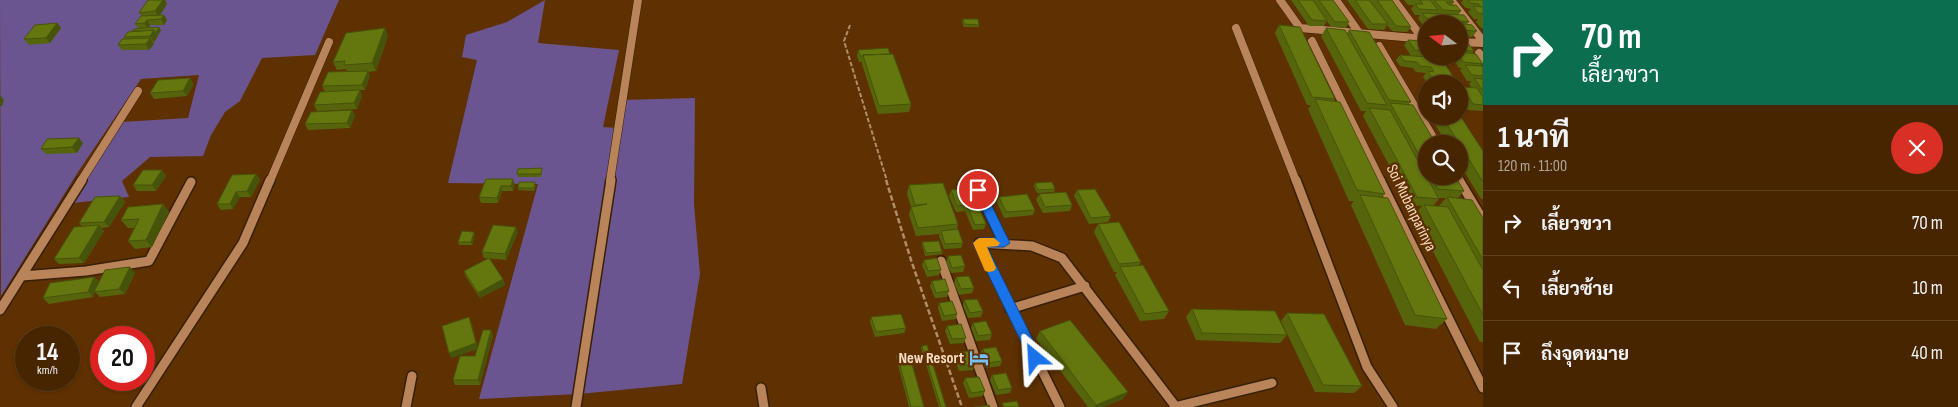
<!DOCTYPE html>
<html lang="th">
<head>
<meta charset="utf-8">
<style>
  body { margin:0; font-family:"Sofia Sans Condensed",Sarabun,sans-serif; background:#51310f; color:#f1f3f6; height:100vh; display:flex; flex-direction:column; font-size:19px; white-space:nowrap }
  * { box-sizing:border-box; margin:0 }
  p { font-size:16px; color:#b0a599 }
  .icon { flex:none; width:28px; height:28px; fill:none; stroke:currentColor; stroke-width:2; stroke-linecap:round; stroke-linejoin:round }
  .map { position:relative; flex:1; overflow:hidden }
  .panel { display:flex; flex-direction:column; background:#472500; width:475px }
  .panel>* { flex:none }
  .hud { background:#0b6e4f; color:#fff; overflow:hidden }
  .needle { width:32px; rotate:286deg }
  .fabs { position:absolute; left:1418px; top:15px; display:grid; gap:10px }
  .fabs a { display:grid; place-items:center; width:50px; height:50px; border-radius:50%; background:#472500; box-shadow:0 1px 4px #0004,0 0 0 1px #5f4222; font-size:25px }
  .speed { position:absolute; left:15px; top:326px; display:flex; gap:10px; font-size:25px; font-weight:700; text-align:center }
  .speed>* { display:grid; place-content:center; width:65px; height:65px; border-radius:50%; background:#472500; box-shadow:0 1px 4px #0004,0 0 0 1px #5f4222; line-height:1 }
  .speed small { font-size:12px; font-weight:400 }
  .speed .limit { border:8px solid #d22; background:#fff; color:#111 }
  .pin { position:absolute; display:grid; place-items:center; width:42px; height:42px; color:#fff; margin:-21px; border:2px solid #fff; border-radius:50%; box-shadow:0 1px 5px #0007 }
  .me { position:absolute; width:55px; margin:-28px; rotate:333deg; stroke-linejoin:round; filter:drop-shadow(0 0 4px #0008) }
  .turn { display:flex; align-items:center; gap:18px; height:105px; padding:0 15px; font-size:22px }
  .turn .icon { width:65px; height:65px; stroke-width:2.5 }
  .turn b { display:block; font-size:35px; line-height:42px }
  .round { display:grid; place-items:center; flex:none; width:52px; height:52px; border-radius:26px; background:#51310f }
  .head { display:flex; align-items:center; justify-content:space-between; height:85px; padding:0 15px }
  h1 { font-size:30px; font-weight:700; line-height:38px }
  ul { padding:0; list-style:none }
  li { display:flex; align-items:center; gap:15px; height:65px; padding:0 15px; border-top:1px solid #5f4222 }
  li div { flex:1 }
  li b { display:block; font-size:19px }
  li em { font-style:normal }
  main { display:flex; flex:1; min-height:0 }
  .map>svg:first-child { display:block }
</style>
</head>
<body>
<main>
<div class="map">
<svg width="1483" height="407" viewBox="0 0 1483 407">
  <rect width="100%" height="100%" fill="#5f3100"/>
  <path fill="#6b5590" d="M0,0H339L315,55L262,58L240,101L225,112L211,135L203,156L150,157L122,181L129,197L73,203L121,122L188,118L199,75L141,79L78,172L1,296Z
    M545,0L538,43L619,50L603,127L618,128L623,100L695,98L694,204L700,274L682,384L579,394L479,399L538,184L448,183L477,60L462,57L466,35L507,22Z"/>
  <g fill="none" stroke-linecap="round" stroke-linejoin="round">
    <g stroke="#381f08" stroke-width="9">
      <path id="minor-far1" d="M1280,0L1300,28L1426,39
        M1336,0L1360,34
        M1394,0L1423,39
        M1451,0L1483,41
        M1236,28L1296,181
        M1312,41L1381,181
        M1459,42L1483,43
        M1379,46L1437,144
        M1479,53L1483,59
        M1457,176L1460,181
        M81,181L138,91
        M270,181L329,42
        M610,181L638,0"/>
    </g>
    <g stroke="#381f08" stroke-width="12">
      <path id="minor" d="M1296,180L1367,367L1393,407
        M1380,180L1483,388
        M1459,180L1483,220
        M978,190L1004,243
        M941,261L993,407
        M22,276L86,271L149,261L191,182
        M1010,309L1085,286
        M0,310L82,180
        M761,388L764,407
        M136,407L243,243L270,180
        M406,407L412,376
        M576,407L611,180
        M1060,407L979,243L1032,246L1062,258L1176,407
        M1174,407L1272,383"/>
    </g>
    <path stroke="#b28d6a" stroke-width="2" stroke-dasharray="4.5 2" stroke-linecap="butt" d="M850,25L844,41L887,181"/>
    <path stroke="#b28d6a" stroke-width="2.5" stroke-dasharray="5.5 2.5" stroke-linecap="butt" d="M886,180L911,260L962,407"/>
    <use href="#minor-far1" stroke="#b9845a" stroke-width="8"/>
    <use href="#minor" stroke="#b9845a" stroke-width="9"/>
  </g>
  <path fill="#56650c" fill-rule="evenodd" d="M148,0H165L167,4L160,15H164L167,20L164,25H150L149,28L161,30L158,35H157L158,36L154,42H152L154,44L149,50H122L118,45L125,39L124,37L138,28L135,24L142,16L139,13Z
    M1291,0H1333L1349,22L1346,28L1331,27L1327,21L1324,26H1309Z
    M1347,0H1392L1411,27L1407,32L1392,31L1387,25L1384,30L1368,29Z
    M1404,0H1452L1454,2L1452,5L1461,11L1458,15L1469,22L1467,24L1477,31L1472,37L1459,36V24H1422L1418,18L1420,15H1415L1411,9L1414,5H1408Z
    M1463,0H1483V28H1481L1476,22L1478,19H1474L1468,12L1471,9L1466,8L1461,3Z
    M963,19L979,25V27H964L962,22Z
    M57,23L61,28L50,43L29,45L24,39Z
    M1279,25L1335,99L1334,101L1385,194L1381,198L1447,319L1436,329L1405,325L1351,205L1354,201H1349L1308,109L1311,105H1307L1275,33Z
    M1326,28L1347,33L1349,30L1411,102L1409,104L1426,144V176H1455L1464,191L1458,198L1483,218V342H1480L1414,215L1422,206L1410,205L1363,116L1366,111H1361L1321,36ZM1438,198H1446L1439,206H1433L1439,199Z
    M388,36L376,71L368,72L370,76L365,90H360L362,96L357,109L317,111L314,105L325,92L322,86L347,72L346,69L337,70L333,62Z
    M1408,40L1426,41V56H1432L1431,57L1458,84H1428L1423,77L1426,73L1416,72L1413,68L1400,66L1396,60L1400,55L1411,56L1404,45Z
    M1459,40L1474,51L1472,53L1483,64L1481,66H1483V111L1468,110L1459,95V90L1462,87L1472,88L1469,84L1471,81H1467L1460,70L1462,68H1459L1452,58L1453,56H1459Z
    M858,50L911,104L909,112L878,114L862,64V62H859L857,56Z
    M194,84L187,96L154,99L150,93Z
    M352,110L355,116L350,128L308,130L305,124Z
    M1430,116H1459L1483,151V199H1481L1459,163V144H1447Z
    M83,143L77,153L46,154L41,149Z
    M162,170L166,176L156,191H137L133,185Z
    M542,171L541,177H518L517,174Z
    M256,174L260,180L251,197H240L233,209L221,210L217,204Z
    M486,179L515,185L513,191H502L498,203H481L479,197Z
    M1035,183L1055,189L1054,192L1037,193L1034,186Z
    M536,185L534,191L518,190V188Z
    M909,185L958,224L957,229L963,243L961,248L944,249L939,236L940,234L916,236L909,215L911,207L907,194Z
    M951,190L986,224L984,229L973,230L965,211L956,212L949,196Z
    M1077,190L1111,216L1108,222L1089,224L1074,196Z
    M1039,194L1072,205L1070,211L1043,213L1036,200Z
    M120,196L125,202L109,227L101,228L104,231L84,263L59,264L54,259L82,226L79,223Z
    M999,197L1035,210L1033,215L1004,218L997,202Z
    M163,204L169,212L152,247L135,249L128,241L135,228H128L121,220Z
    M1098,224L1141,262L1139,265L1169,311L1164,319L1140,321L1115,275L1117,272H1114L1094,232Z
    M518,232L506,260L484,258L482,252Z
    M475,234L472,245H459L458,242Z
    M922,242L942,252V254L925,256L922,245Z
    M948,256L965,266L963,272L951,273L946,262Z
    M924,260L941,270L939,275L927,277L922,265Z
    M464,271L503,279L505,285L480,298L466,277Z
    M135,273L125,294L100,297L95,292L93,297L49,304L43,298L94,277L99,282Z
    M956,277L974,288L972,293L959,295L954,283Z
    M932,281L949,291L947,297L935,298L930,286Z
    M964,300L983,311L981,317L968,318L963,306Z
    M939,303L957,314L956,319L942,321L938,308Z
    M1192,309L1287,335L1280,343L1196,340L1186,317Z
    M1287,313L1362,386L1354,393L1315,392L1281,321Z
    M871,317L906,328L904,333L875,337L870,322Z
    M471,322L478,348L491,330L493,335L480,385H455L453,380L475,356L477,349L451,358Z
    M973,323L992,334L990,340L976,341L971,328Z
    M947,326L966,338L964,343L950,344L945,331Z
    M1040,331L1123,399L1103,407H1088L1036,339Z
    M922,346L946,407H939L921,348Z
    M983,349L1002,361L1000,366L986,368L980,354Z
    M956,352L975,364L973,370L959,371L954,358Z
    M897,354L924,407H909L896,357Z
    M992,375L1012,388L1010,393L996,395L990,380Z
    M965,378L985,391L983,396L969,398L963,383Z"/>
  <path fill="#46530a" d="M163,0H165L167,4L159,17L155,11Z
    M164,15L167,20L164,25L161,19Z
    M147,20L150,25L148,29L144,23Z
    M57,23L61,28L50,43L46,38Z
    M159,27L161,30L158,35L156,32Z
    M385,28L388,36L376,71L372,63Z
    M154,30L158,36L154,42L150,36Z
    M150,38L154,44L149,50L146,44Z
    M368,71L370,76L365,90L362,85Z
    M190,78L194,84L187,96L183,91Z
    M360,90L362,96L357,109L354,103Z
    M0,95L4,100L2,106H0Z
    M352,110L355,116L350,128L347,123Z
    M79,138L83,143L77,153L72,147Z
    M162,170L166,176L156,191L152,185Z
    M256,174L260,180L251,197L247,191Z
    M513,179L515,185L513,191L511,186Z
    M501,186L502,191L498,203L497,198Z
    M236,192L240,197L233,209L230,204Z
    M120,196L125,202L109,227L104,222Z
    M163,204L169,212L152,247L146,240Z
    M99,225L104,231L84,263L79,258Z
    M516,227L518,232L506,260L505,254Z
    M474,232L475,234L472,245L471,242Z
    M130,267L135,273L125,294L119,289Z
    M94,277L99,282L93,297L88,292Z
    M503,279L505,285L480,298L478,293Z
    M469,317L471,322L478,349L451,358L449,353Z
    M491,330L493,335L480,385L478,380Z
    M1128,392L1123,399L1103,407H1095L1096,405Z"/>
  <path fill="#64760e" stroke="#46530a" d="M148,0H163L155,11L139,13Z
    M1298,0H1313L1327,21L1312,20Z
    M1319,0H1333L1349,22H1335Z
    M1355,0H1369L1388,24H1372Z
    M1377,0H1392L1411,27L1396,26Z
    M1420,0H1430L1438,10L1419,9L1415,4H1423Z
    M1434,0H1452L1454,2H1446L1449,5H1456L1461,11L1443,10Z
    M1468,0H1483V14L1478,13L1473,6L1482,7L1479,4L1470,3Z
    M1422,13L1441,14L1449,24H1430L1429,22L1438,23L1435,19L1426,18Z
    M1446,14L1464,15L1469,22L1462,21L1464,24L1472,25L1477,31L1459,30V24H1453Z
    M164,15L161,19L147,20L144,23L135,24L141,16Z
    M963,19H978L979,25L964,24Z
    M57,23L46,38L24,39L35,25Z
    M1279,25L1300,27L1335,99L1312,97Z
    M159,27L156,32H155L154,30L132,31L134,29Z
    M385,28L372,63L344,65L345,61L333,62L346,33Z
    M1326,28L1345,30L1387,105L1367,103Z
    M154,30L150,36L124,37L128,32Z
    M1349,30L1369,32L1411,102L1389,100Z
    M150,38L146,44L118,45L122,39Z
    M1408,40L1426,41V51L1415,50Z
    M1459,40L1466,41L1474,51L1459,50Z
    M888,48L890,54L863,55V56H860L858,50Z
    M1459,52L1476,54L1483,64L1463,62L1459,56Z
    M893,54L911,104L879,106L863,55Z
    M1400,55L1441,58L1458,84L1435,83L1428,71L1434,72L1431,67L1420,66L1417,62L1404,61Z
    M1465,65L1483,66V76L1472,75Z
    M368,71L362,85L322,86L328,72Z
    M190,78L183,91L150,93L158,80Z
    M1474,78L1483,79V91Z
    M1462,87L1477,88L1483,97V105L1473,104Z
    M360,90L354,103L314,105L320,92Z
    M1315,99L1340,102L1385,194L1357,190Z
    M1390,103L1413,105L1436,144H1426V167Z
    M1369,108L1390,110L1439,199L1417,197Z
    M352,110L347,123L305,124L311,112Z
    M1459,114L1483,151V182L1442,116H1459Z
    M79,138L72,147L41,149L47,139Z
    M542,168L541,174H517L518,169Z
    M143,170H162L152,185H133Z
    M256,174L247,191L236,192L230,204H217L232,175Z
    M1431,176H1455L1464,191L1438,189Z
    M486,179H513L511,186H501L497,198L479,197Z
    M519,182H535L534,188H518Z
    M1052,182L1055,189L1038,190L1035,183Z
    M943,183L958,224L918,228L911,207L927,204L915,205L909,185Z
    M970,188L986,224L975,225L967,205L957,206L951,190Z
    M1095,189L1111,216L1091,218L1077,190Z
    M1066,192L1072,205L1045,207L1039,194Z
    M1027,194L1035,210L1006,212L999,197Z
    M1360,195L1388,198L1447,319L1415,315Z
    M120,196L104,222L79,223L95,197Z
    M1447,197L1472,200L1483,218V260Z
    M163,204L146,240L128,241L139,219L121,220L128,207Z
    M1424,205L1448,207L1483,270V315Z
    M1119,222L1141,262L1119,264L1098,224Z
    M99,225L79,258L54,259L74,227Z
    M493,225L516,227L505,254L482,252Z
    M958,229L963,243L945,244L941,231Z
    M462,231L474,232L471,242H458Z
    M939,241L942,252L926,253L922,242Z
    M961,255L965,266L952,268L948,256Z
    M489,258L503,279L478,293L464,271Z
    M937,258L941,270L928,271L924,260Z
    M1143,265L1169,311L1145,314L1120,267Z
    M130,267L119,289L94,292L105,270Z
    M969,276L974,288L961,289L956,277Z
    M94,277L88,292L43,298L50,283Z
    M945,279L949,291L936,293L932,281Z
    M977,299L983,311L970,313L964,300Z
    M952,301L957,314L944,316L939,303Z
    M1192,309L1275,311L1287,335L1202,333Z
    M1287,313L1324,314L1362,386L1323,385Z
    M901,314L906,328L876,332L871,317Z
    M469,317L476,343L449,353L442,326Z
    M1070,320L1128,392L1096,405L1040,331Z
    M986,321L992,334L978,336L973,323Z
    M961,324L966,338L952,339L947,326Z
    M483,330H491L478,380H453L460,356H475Z
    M927,345L946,407H941L922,346Z
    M996,347L1002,361L988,363L983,349Z
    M970,351L975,364L961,366L956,352Z
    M909,353L924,407H911L897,354Z
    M1006,373L1012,388L998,390L992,375Z
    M979,377L985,391L971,393L965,378Z
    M1017,401L1019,407H1004L1002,403Z
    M989,405L990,407H975Z"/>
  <path fill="#1a73e8" stroke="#114b97" d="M978,186L984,190L1010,243L1004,247H987L1042,358L1040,362H1031L973,243L979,238H996L973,190Z"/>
  <path fill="#f59e0b" d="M979,238H994L1000,243L998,246L987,247L996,268L994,271L989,272L985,271L973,243Z"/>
  <defs>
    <g id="hotel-bare" transform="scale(1.5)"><path d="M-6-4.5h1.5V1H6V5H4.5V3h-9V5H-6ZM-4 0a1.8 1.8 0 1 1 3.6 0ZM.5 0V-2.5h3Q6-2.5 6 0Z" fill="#73c1f5" stroke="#5f3100" stroke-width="2.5" paint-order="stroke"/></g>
  </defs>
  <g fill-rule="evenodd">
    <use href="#hotel-bare" x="979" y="358"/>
  </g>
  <g text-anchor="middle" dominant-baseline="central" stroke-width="5" stroke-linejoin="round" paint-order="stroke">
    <g font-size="16" fill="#f9ddc6" stroke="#5f3100">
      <text transform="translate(1411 208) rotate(64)">Soi Mubanparinya</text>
    </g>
    <g font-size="16" font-weight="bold" fill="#f9ddc6" stroke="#5f3100" text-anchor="end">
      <text x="964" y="358">New Resort</text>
    </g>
  </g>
</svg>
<div class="fabs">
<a><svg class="needle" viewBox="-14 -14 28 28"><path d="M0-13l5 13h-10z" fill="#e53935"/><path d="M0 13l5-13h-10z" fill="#b0a599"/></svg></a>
<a><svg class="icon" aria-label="sound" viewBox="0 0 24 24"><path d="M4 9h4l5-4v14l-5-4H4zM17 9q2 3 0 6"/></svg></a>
<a><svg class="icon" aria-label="search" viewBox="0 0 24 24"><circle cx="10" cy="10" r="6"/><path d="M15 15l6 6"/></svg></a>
</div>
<div class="speed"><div>14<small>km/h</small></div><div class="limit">20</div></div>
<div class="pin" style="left:978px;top:190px;background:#d93025"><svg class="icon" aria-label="arrive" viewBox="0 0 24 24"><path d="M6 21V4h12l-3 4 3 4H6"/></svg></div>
<svg class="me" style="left:1035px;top:358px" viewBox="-20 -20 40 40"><path d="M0-17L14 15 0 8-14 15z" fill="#1a73e8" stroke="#fff" stroke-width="4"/></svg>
</div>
<section class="panel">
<div class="hud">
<div class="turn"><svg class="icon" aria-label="right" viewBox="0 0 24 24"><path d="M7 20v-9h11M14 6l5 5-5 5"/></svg><div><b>70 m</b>เลี้ยวขวา</div></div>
</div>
<div class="head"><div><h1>1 นาที</h1><p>120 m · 11:00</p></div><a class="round" style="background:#d93025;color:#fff"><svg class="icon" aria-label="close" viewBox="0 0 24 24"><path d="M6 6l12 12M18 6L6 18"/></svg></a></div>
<ul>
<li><svg class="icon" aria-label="right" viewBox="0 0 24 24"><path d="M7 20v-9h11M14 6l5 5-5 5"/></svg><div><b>เลี้ยวขวา</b></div><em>70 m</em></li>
<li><svg class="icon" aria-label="left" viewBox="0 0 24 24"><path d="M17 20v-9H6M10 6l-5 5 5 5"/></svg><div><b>เลี้ยวซ้าย</b></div><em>10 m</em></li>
<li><svg class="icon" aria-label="arrive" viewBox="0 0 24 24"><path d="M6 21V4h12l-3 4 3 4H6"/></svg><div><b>ถึงจุดหมาย</b></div><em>40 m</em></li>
</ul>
</section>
</main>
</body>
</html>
